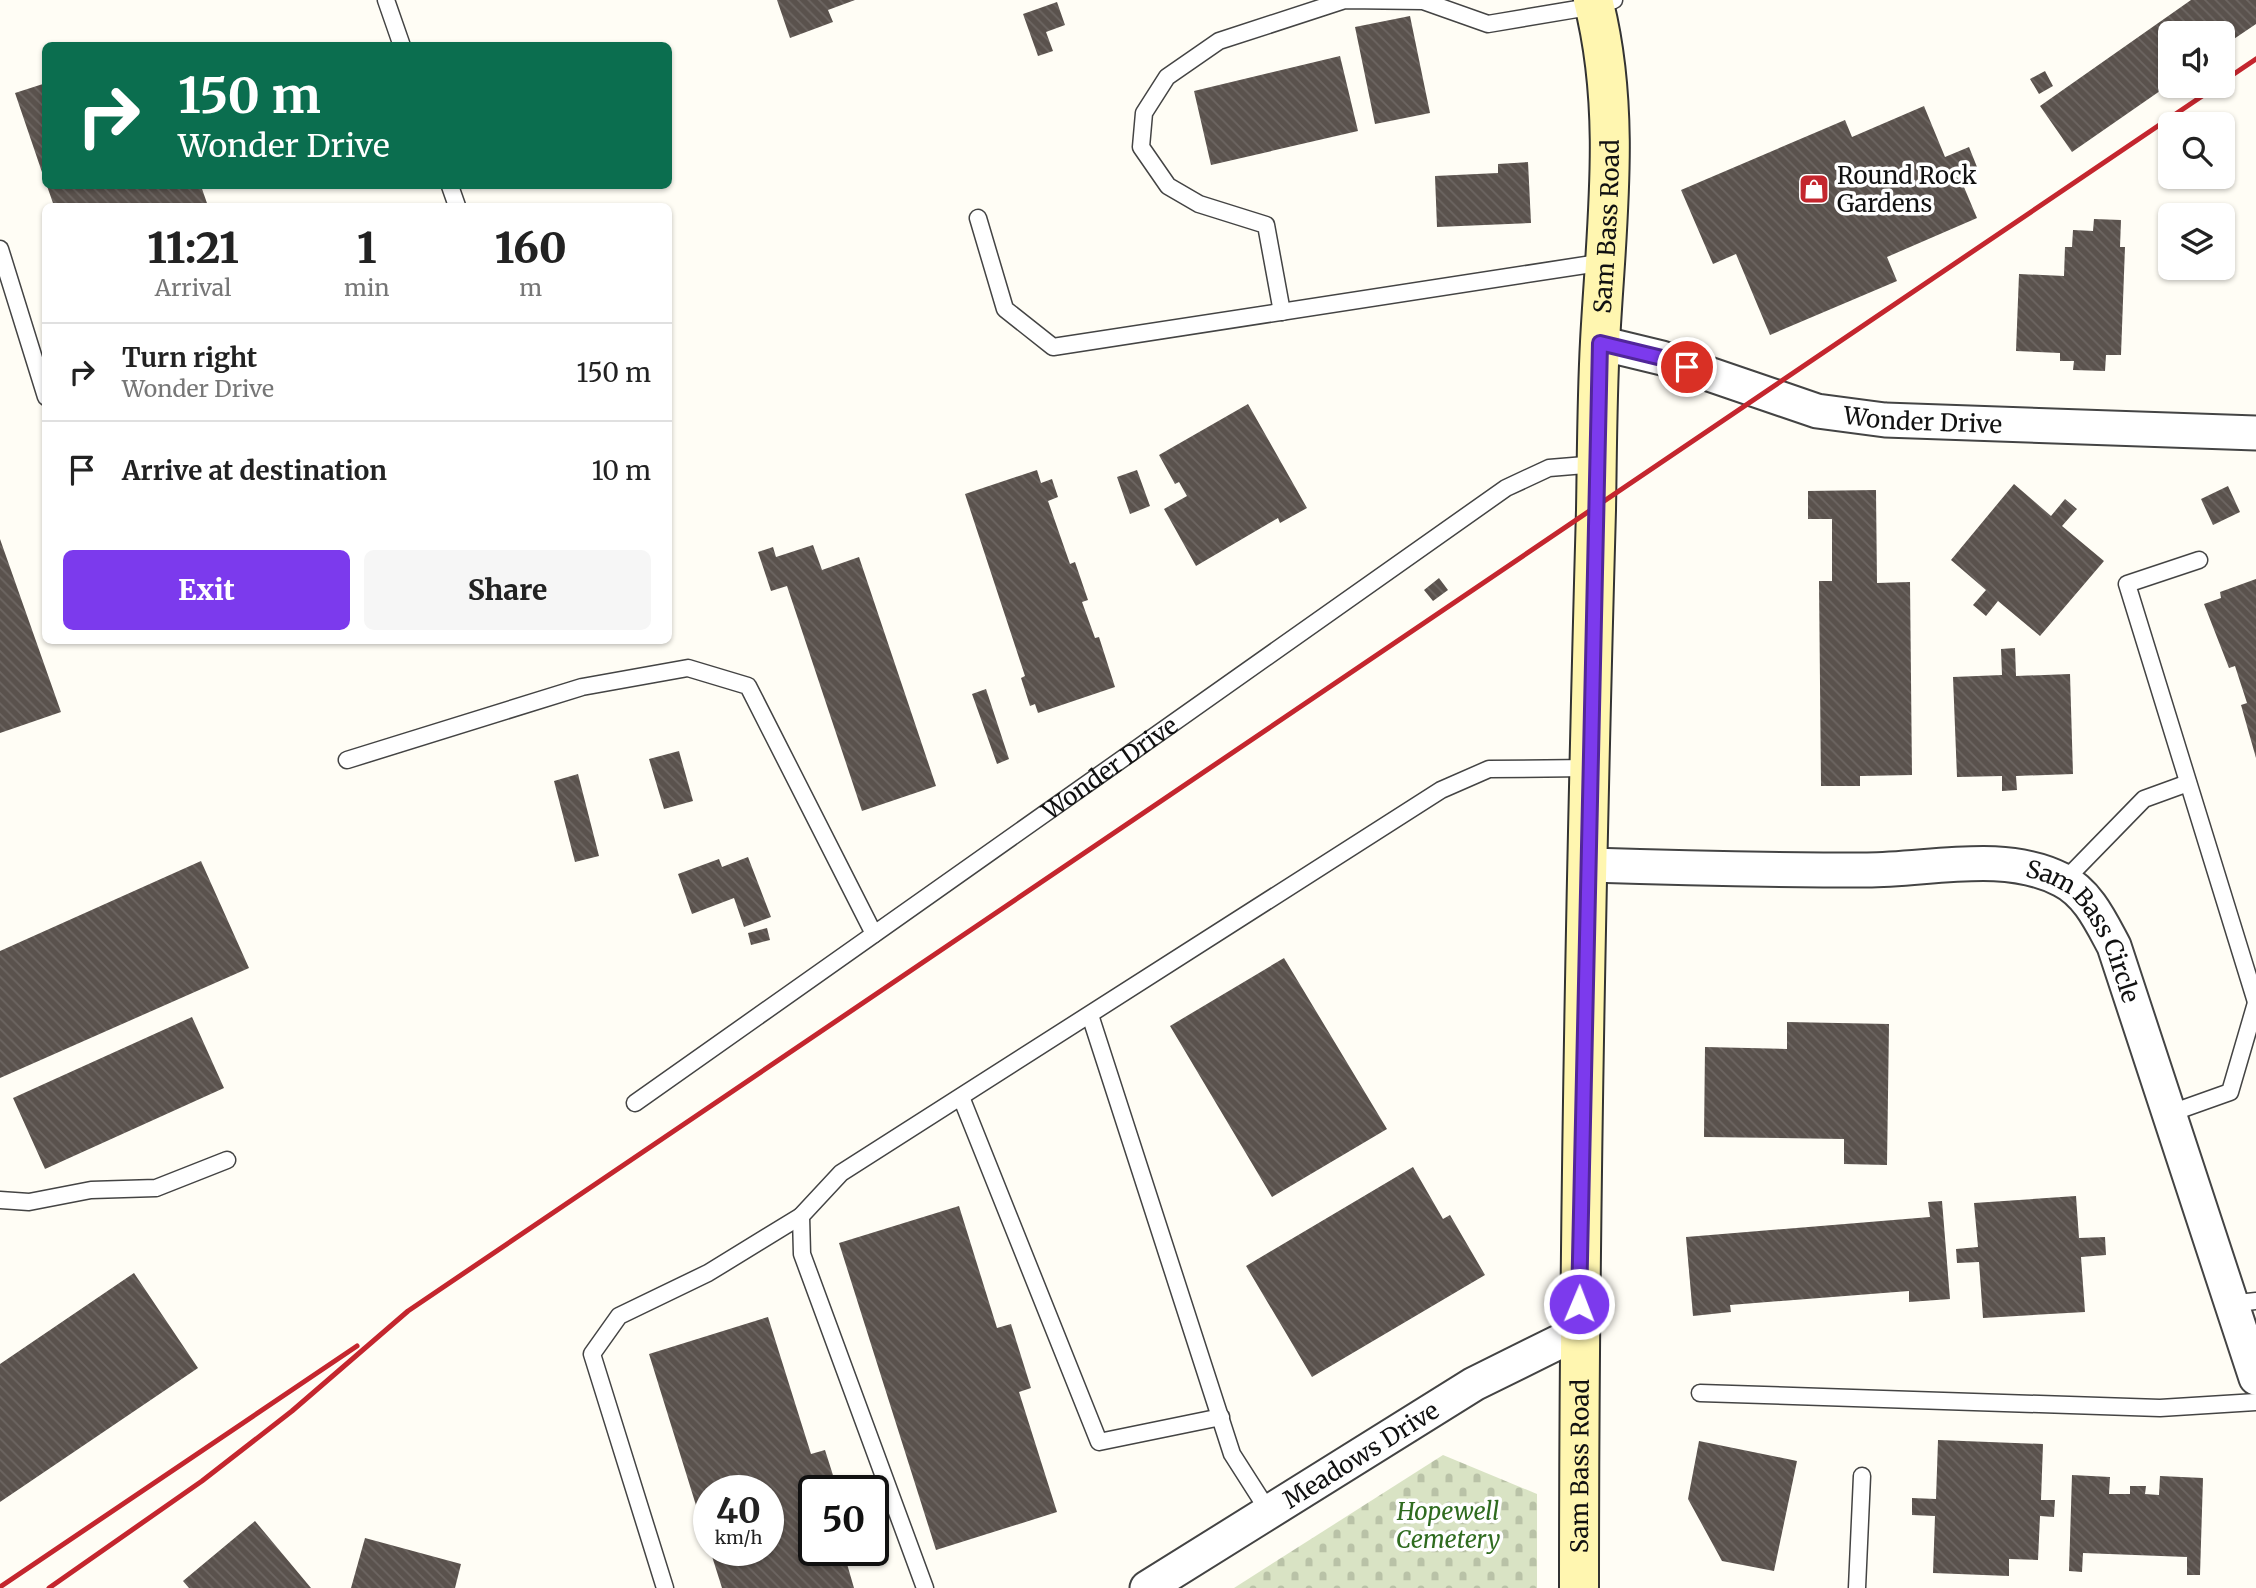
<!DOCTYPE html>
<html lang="en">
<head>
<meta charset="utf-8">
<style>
  body { margin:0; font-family:Merriweather,serif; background:#f6f6f6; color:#222; height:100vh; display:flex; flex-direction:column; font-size:26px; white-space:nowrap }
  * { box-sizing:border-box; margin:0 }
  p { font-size:23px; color:#767676 }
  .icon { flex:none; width:38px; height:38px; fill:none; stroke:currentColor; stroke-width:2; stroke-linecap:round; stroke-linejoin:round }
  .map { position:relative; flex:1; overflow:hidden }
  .panel { position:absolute; left:42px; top:203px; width:630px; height:441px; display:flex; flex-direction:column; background:#fff; border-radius:10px; box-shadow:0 2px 5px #0004 }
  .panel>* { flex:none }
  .hud { position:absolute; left:42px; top:42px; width:630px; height:147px; border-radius:10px; box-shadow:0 2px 5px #0004; background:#0b6e4f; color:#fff; overflow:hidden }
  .controls { position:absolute; left:2158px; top:21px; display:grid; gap:14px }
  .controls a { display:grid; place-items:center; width:77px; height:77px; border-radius:10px; background:#fff; box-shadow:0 2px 5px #0004; font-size:35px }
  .speed { position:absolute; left:693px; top:1475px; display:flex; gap:14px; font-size:35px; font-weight:700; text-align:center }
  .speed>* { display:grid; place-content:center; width:91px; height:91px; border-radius:50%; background:#fff; box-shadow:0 2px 5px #0004; line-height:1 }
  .speed small { font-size:18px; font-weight:400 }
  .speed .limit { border:4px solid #111; border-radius:10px; background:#fff; color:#111 }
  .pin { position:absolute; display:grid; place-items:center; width:60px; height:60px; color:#fff; margin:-30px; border:4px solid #fff; border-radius:50%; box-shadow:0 2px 7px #0007 }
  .me { position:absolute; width:77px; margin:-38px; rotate:1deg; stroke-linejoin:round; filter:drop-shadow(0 0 5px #0008) }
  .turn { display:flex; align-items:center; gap:24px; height:147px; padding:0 21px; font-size:32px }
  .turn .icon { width:91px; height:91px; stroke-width:2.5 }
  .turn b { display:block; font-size:49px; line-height:60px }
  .eta { display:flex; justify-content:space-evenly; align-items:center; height:119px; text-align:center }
  .eta b { font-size:42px; font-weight:800; line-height:49px }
  .primary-button { display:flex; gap:14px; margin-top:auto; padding:14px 21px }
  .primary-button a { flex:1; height:80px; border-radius:10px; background:#7c3aed; color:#fff; font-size:28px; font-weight:800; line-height:80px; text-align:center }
  .primary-button a+a { background:#f6f6f6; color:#222 }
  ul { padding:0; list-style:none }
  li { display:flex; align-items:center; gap:21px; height:98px; padding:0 21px; border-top:2px solid #e0e0e0 }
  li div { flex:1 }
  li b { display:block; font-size:26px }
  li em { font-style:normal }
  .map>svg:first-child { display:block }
</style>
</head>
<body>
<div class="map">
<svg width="2256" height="1588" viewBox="0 0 2256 1588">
  <defs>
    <pattern id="cemetery-stones" width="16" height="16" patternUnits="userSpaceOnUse" patternTransform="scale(1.75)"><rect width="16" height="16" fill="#d9e3c4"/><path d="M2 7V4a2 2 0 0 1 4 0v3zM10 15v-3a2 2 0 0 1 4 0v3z" fill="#b9c2a7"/></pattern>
    <pattern id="building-back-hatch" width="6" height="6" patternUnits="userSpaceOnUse" patternTransform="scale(1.75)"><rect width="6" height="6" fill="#5a524d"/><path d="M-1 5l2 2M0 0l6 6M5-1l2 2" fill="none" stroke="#6d6662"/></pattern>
  </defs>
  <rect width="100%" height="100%" fill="#fffdf5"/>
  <path fill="url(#cemetery-stones)" d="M1443,1455L1537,1494V1588H1234Z"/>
  <path fill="url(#building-back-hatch)" d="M777,0H855L828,10L833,22L790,38Z
    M2191,0H2256V24L2222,47V33H2170V84L2072,152L2040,106Z
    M1057,2L1065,25L1046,32L1053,51L1038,56L1023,14Z
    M1410,16L1430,113L1375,124L1355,27Z
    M1340,56L1358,131L1211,165L1194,91Z
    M2045,71L2053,86L2039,94L2030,79Z
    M46,83V181H45L15,93Z
    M1924,106L1945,157L1969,147L1979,172L1961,180L1977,218L1887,257L1897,281L1770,335L1736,254L1713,264L1681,190L1845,120L1852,137Z
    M1528,162L1531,223L1437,227L1435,176L1498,173V164Z
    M47,186H201L208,206H54Z
    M2094,219L2121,220L2120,247H2125L2121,355H2106L2105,371L2073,370L2074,361H2060V353L2016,351L2019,274L2064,276L2065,247H2072L2073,230L2093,231Z
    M1248,404L1307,508L1280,523L1278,518L1196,566L1164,509L1187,496L1179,482L1175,484L1159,455Z
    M1037,470L1041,483L1052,479L1058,497L1048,501L1070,564L1075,562L1088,600L1082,602L1095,638L1099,637L1115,687L1038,713L1035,704L1030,706L1021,678L1025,676L965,494Z
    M1137,470L1150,506L1130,514L1117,477Z
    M2014,484L2051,516L2065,499L2077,509L2062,526L2104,561L2040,636L1998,601L1986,616L1973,605L1986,590L1951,560Z
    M2228,486L2240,512L2213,525L2201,499Z
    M1876,490L1877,583L1910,582L1912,775L1860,776V786H1821L1819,581H1832V519H1808V491Z
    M0,539L61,712L0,733Z
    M813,545L822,570L859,557L936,786L862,811L787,586L771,591L758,552L773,547L776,557Z
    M1439,578L1448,590L1433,601L1424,590Z
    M2256,579V758L2241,705L2247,703L2235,666L2229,668L2204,604L2221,598L2220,592Z
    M2015,648L2016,676L2070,674L2073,774L2016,776L2017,790L2002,791V776L1957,777L1953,677L2002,675L2001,649Z
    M986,689L1009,759L997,764L972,694Z
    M679,751L693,801L664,809L649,759Z
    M578,774L599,856L575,862L554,781Z
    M748,857L771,917L744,927L734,898L692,914L678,874L719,859L722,867Z
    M201,861L249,968L0,1078V951Z
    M767,928L770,940L751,945L748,933Z
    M1284,958L1387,1129L1272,1197L1170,1026Z
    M192,1017L224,1088L45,1169L13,1098Z
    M1787,1022L1889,1024L1887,1165L1844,1164V1139L1704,1137L1705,1047L1787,1049Z
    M1413,1167L1443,1219L1450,1215L1485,1275L1312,1377L1246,1266Z
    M2076,1196L2079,1238L2105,1237L2106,1255L2081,1257L2085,1312L1983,1318L1979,1262L1957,1263L1956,1249L1978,1247L1974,1203Z
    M1942,1201L1950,1299L1909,1302V1291L1730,1305L1731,1312L1693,1316L1686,1237L1930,1217L1928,1202Z
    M959,1206L997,1328L1011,1324L1031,1388L1019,1392L1057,1512L936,1550L839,1243Z
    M134,1273L198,1368L0,1502V1364Z
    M768,1317L811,1454L825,1450L838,1491H814V1550H843L854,1588H722L710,1550H768V1491H709L708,1544L649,1354Z
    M1938,1440L2043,1444L2041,1500H2055L2054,1517L2040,1516L2038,1560L2009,1559V1576L1933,1573L1935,1516L1912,1515V1498L1936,1499Z
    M1699,1441L1797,1461L1774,1571L1722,1561L1688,1499Z
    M2072,1475L2110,1477L2109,1494H2130V1486H2146L2145,1494L2159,1495L2160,1476L2203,1478L2200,1575H2187V1557L2083,1553L2082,1572L2069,1571Z
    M255,1521L311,1588H189L183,1581Z
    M365,1538L461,1564L455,1588H351Z"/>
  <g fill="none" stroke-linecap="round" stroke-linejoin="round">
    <g stroke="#444" stroke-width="19">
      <g id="service">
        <path d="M386,0L402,46"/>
        <path d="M450,186L457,206"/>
        <path d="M978,218L1005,309L1053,347L1605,262"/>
        <path d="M0,249L46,397"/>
        <path d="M1282,312L1266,225L1199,204L1168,186L1141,147L1144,113L1167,77L1219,41L1345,0L1423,1L1488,24L1595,6L1614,0"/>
        <path d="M2199,560L2127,584L2256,1002"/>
        <path d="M347,760L582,687L688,668L748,686L874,934"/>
        <path d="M2064,881L2144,799L2188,783"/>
        <path d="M1090,1015L1232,1454L1269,1512"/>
        <path d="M961,1097L1099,1442L1221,1417"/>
        <path id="s1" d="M635,1103L1506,488L1549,468L1597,464"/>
        <path d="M2171,1113L2230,1092L2256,1003"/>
        <path d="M0,1200L29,1202L91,1190L156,1188L227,1160"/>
        <path d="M2229,1304L2256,1301"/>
        <path d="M1700,1393L2160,1408L2256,1402"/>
        <path d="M665,1588L592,1354L619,1316L708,1273L801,1216"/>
        <path d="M925,1588L802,1254L801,1216L841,1173L1441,790L1489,769L1589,768"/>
        <path d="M1857,1588L1862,1476"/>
      </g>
    </g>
    <g stroke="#444" stroke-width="37">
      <g id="minor">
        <path id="s2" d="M1600,343L1662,358L1817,411L1885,420L2256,433"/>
        <path id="s3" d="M1590,865C1682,868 1775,870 1867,870C1930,870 2004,850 2062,880C2088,893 2101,922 2114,946L2256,1378"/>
        <path id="s4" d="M1147,1588L1474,1384L1579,1332"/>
      </g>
    </g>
    <g stroke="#333" stroke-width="42">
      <g id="secondary">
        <path id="s5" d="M1579,1588C1579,1229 1586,869 1596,510C1597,454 1597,398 1600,342C1606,228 1622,112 1593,0"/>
      </g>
    </g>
    <use href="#service" stroke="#fff" stroke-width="16"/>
    <use href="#minor" stroke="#fff" stroke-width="33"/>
    <use href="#secondary" stroke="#fff6b0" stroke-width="38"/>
    <path stroke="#c4262e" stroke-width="5" d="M2222,82L2256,59
      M0,1587L357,1346
      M49,1588L202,1481L292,1411L408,1311L2217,86"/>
  </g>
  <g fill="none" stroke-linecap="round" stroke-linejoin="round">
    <g stroke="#51269a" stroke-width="18">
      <path id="route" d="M1579,1304L1600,343L1662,358L1687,367"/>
    </g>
    <use href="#route" stroke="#7c3aed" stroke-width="12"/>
  </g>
  <defs>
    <g id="shop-square" transform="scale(1.575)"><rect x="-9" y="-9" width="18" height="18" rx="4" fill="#c4262e" stroke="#fff"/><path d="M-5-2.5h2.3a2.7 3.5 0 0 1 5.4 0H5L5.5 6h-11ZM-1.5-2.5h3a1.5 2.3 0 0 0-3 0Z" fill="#fff"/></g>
  </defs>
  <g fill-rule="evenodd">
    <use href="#shop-square" x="1814" y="189"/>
  </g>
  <g text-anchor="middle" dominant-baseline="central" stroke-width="7" stroke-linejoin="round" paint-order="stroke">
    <g font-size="24" fill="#111" stroke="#fff" text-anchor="start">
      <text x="1837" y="175">Round Rock<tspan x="1837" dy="28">Gardens</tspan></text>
    </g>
    <g font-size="24" fill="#111" stroke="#fff">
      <text stroke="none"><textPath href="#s5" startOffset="1362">Sam Bass Road</textPath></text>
      <text stroke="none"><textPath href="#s2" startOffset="334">Wonder Drive</textPath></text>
      <text stroke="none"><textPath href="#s1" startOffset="581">Wonder Drive</textPath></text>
      <text stroke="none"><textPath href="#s3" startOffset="528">Sam Bass Circle</textPath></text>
      <text stroke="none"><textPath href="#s4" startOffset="252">Meadows Drive</textPath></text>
      <text stroke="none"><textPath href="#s5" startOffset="122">Sam Bass Road</textPath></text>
    </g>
    <g font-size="24" font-style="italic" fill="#2f6b1f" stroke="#fff">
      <text x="1448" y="1511">Hopewell<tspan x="1448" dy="28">Cemetery</tspan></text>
    </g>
  </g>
</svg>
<div class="controls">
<a><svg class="icon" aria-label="sound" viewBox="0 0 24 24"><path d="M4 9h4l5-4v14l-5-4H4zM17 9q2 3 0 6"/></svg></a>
<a><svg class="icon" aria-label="search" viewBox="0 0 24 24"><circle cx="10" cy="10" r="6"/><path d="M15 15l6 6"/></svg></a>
<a><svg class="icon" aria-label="layers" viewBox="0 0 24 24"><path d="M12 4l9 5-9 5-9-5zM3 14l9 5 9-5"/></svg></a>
</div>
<div class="speed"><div>40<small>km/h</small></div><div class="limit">50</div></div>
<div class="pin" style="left:1687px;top:367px;background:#d93025"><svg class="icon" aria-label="arrive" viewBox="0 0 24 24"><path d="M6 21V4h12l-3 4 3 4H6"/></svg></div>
<svg class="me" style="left:1579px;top:1304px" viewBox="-20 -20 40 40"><circle r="17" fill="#7c3aed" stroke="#fff" stroke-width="3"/><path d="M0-11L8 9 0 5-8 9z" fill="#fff"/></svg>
<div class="hud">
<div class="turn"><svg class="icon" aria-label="right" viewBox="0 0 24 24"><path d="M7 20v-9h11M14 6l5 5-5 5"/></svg><div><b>150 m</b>Wonder Drive</div></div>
</div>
<section class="panel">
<div class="eta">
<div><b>11:21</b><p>Arrival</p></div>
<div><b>1</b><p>min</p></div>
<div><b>160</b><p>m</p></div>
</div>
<ul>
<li><svg class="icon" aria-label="right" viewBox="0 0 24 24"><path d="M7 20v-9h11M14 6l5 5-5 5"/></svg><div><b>Turn right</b><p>Wonder Drive</p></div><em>150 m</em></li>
<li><svg class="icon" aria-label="arrive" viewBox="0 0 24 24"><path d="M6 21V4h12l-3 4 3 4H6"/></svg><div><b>Arrive at destination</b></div><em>10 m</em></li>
</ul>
<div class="primary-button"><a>Exit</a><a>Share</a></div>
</section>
</div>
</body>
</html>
